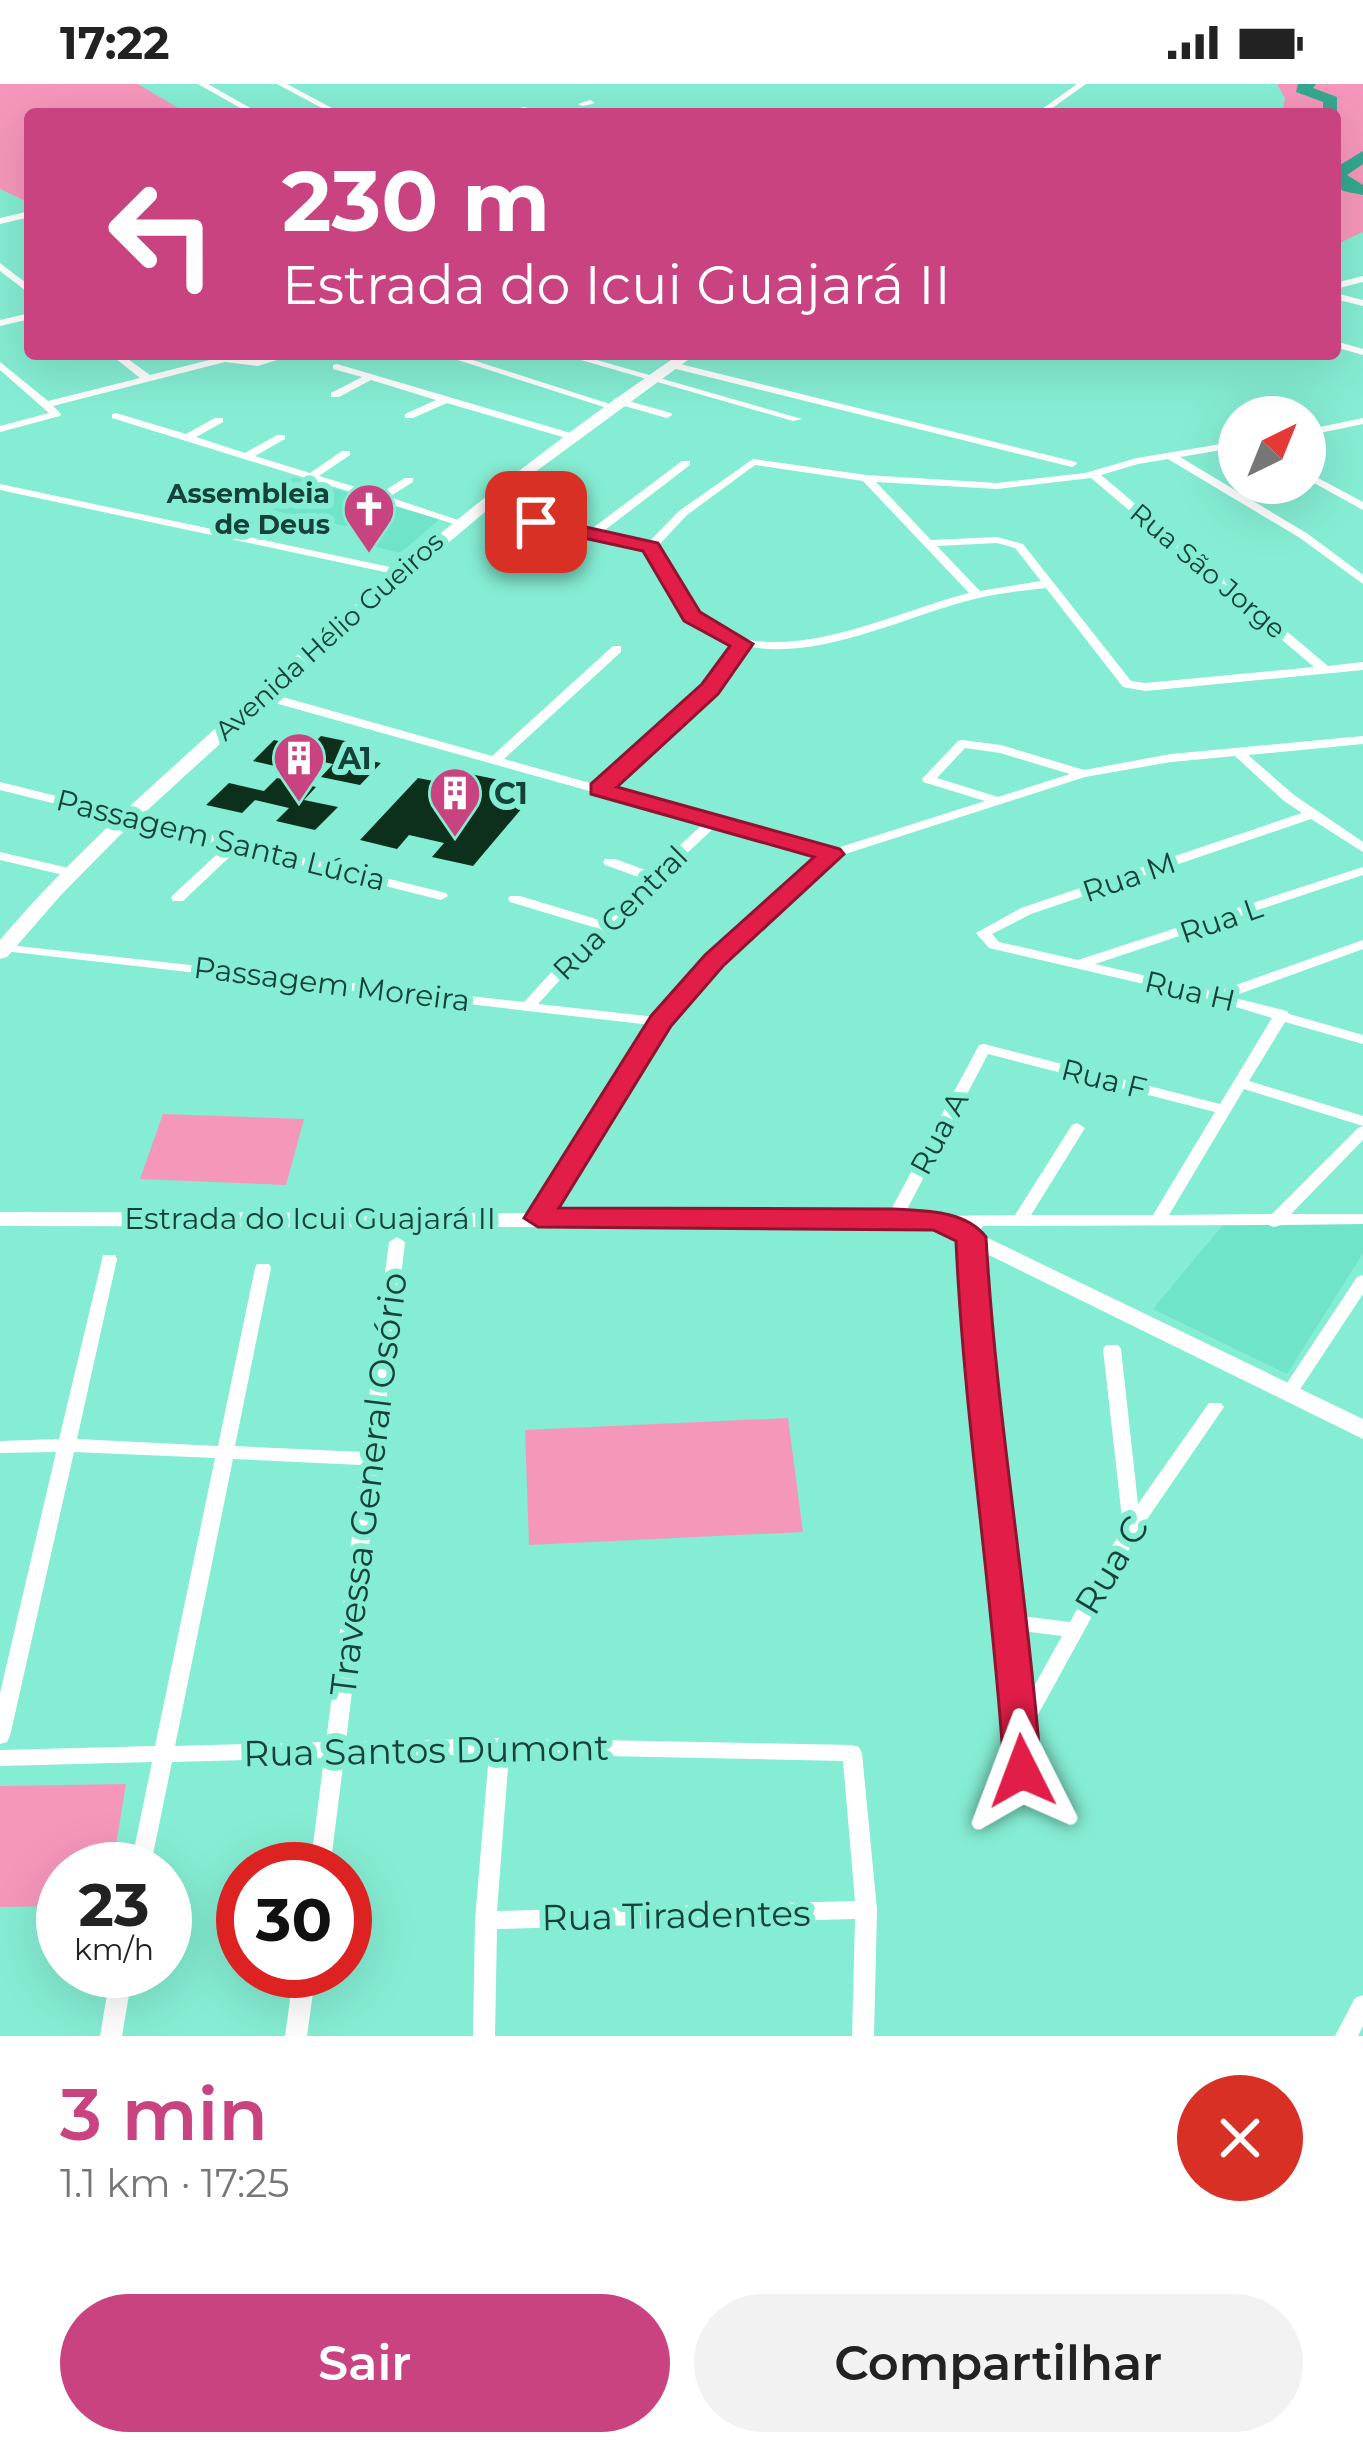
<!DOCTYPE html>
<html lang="pt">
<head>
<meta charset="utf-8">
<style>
  body { margin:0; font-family:Montserrat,sans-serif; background:#f2f2f2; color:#222; height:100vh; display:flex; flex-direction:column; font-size:45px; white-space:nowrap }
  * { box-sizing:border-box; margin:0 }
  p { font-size:39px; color:#767676 }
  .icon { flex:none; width:66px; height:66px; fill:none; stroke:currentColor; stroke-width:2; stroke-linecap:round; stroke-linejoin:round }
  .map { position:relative; height:1952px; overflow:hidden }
  .sheet { display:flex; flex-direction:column; background:#fff; flex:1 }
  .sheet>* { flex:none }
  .top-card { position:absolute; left:24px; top:24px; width:1317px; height:252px; border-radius:12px; box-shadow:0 12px 48px #0002; background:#ca4381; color:#fff; overflow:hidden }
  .needle { width:78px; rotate:43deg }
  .tools { position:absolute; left:1218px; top:312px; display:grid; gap:24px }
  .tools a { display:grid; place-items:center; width:108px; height:108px; border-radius:50%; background:#fff; box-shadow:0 12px 48px #0002; font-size:60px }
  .speed { position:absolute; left:36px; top:1758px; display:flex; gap:24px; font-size:60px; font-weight:700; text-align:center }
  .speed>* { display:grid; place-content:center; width:156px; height:156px; border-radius:50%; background:#fff; box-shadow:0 12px 48px #0002; line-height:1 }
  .speed small { font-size:30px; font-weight:400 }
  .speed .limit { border:18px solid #d22; background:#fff; color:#111 }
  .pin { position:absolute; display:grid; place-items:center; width:102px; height:102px; color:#fff; margin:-51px; border-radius:24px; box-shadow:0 6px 18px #0006 }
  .me { position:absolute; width:132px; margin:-66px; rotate:357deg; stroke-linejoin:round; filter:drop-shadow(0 0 9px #0008) }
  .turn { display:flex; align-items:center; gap:42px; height:252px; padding:0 60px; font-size:54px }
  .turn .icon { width:156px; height:156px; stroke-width:2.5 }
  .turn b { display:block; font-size:84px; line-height:102px }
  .round { display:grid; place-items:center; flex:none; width:126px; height:126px; border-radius:63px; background:#f2f2f2 }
  .summary { display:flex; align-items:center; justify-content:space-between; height:204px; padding:0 60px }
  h1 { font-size:72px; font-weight:600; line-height:90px; color:#ca4381 }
  .action { display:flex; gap:24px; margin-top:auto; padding:24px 60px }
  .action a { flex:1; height:138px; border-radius:72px; background:#ca4381; color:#fff; font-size:48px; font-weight:600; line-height:138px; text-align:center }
  .action a+a { background:#f2f2f2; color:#222 }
  .status { display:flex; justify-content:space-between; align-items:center; height:84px; padding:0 60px; background:#fff; direction:ltr }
  .status svg { height:33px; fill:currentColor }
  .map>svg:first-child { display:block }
</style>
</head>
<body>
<div class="status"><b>17:22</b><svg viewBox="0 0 49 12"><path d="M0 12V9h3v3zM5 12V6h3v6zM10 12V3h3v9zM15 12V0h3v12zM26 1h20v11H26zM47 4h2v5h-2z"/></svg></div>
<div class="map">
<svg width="1363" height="1952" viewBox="0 0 1363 1952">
  <rect width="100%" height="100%" fill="#85edd3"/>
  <path fill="#6fe4c8" d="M294,393L440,435L400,469L369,461L379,449L247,421Z
    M1363,1140V1169L1287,1290L1153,1225L1223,1141Z"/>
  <path fill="#f597bb" d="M0,0H138L188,30H30V119L0,105Z
    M1277,0H1363V148L1335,161V30H1282L1285,14Z
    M163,1030L304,1035L286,1101L140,1095Z
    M788,1334L803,1448L529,1461L525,1346Z
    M126,1700L112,1785H63V1822L0,1823V1702Z"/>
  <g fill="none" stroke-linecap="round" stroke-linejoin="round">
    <path fill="#34a890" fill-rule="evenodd" d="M1298,0H1316L1313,4L1337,13V33L1323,30V18L1296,8Z
      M1363,67V80L1347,91L1363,101V111L1343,107L1335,98V84Z"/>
  </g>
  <path fill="#0d301c" d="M321,652L360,660L348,672L381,679L360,701L321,693L333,680L300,673Z
    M274,656L309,664L288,685L253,677Z
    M465,689L505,697L494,710L528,717L473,782L432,773L444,759L409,751L397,765L360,756L418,694L454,701Z
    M277,694L316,703L304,716L338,723L315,746L276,737L289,724L255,716Z
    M229,699L264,707L242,729L206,721Z"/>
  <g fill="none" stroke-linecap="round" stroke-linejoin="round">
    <path fill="#fff" fill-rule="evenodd" d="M198,0H208L261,30H251Z
      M277,0H287L343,30H333Z
      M1077,0H1086L1044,30H1035Z
      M590,16L594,18L593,20L582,22L578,20Z
      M524,23L559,30L524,27L486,30Z
      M30,127V133L0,140V134Z
      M0,179L30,202V210L0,187Z
      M1363,192V198L1335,205V199Z
      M1335,209L1363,216V222L1335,215Z
      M30,229V235L0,242V236Z
      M1335,257L1363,265V271L1335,263Z
      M110,270H121L150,291L225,272L258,276L280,270H296L258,282L225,278L53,322L61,330L60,332L0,348V342L49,329L0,286V278L48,317L140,294Z
      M439,270H454L616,322L607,324Z
      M560,270H576L802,335L793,337Z
      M672,278L1076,378L1077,380L1072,383L668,283V279Z
      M337,280L574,350L575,352L566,354L447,319L413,334H405V330L436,316L371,296L339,313H331V309L362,293L333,285V281Z
      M618,314L671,329L672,331L667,334L614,319V315Z
      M116,329L186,350L215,334H223V338L196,353L245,369L277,351H285V355L255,372L310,389L342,367H350V371L319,392L379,410L405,394H413V398L389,413L464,438L458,441L454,440L112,334V330Z
      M1363,334V340L1305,352V346Z
      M1239,357V363L1180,373L1308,450L1363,491V500L1300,454L1168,375L1138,380L1101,391L1328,582L1363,578V586L1145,607L1123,603L1046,504C1018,507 990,510 963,518C898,536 815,577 746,562L714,608L609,704L831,766L985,717L923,698L922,695L958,657L962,656L1001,661L1084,686L1171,670L1363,652V660L1248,671L1294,711L1363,758V768L1311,735L1031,830L992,850L999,858L1078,876L1363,783V791L1095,880L1216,908L1363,856V865L1231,913L1287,927L1289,930L1363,951V960L1285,938L1249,997L1363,1032V1042L1244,1005L1169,1131L1272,1130L1358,1044L1363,1042V1056L1291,1130H1363V1140L1281,1141L1274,1143L1268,1141L983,1142L978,1149L986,1279L1021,1532L1070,1538L1123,1443L1103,1265L1106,1261H1118L1121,1265L1138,1420L1209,1319H1221L1224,1323L1139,1447L1029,1647L1032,1687L1029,1693L1022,1695L1015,1693L1012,1687L1002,1538L968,1279L962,1149L966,1142H938L930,1137L938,1132L1015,1131L1072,1041L1077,1039L1085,1044L1031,1131H1153L1215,1028L988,970L902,1135L894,1140L886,1135L979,961L984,960L1220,1020L1272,934L1213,916L989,864L976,849L1021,824L1302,729L1284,717L1235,672L1171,678L1085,693L836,773L719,880L666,940L547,1134L539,1139L531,1134L651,941L4,867L0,866V860L524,918L593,843L510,818L508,815L510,812H520L599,836L644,795L605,781L603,778L605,775H615L651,788L704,739L257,614L255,611L257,608H265L492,672L613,562H621V568L504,675L597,701L706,602L736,560C683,546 671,509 647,465L532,440V436L566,408L514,393V389L578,405V409L545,437L590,446L682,377H690V381L601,449L648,459L679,427L753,375L866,391L997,399L1085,389L1137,374ZM755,381L863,397L969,509C891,528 758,600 692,524L657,463L687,431ZM1091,394L1314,583L1145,599L1131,597L1023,460L997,453L931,456L876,398L997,405ZM997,459L1015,464L1041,497L980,507L937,462ZM965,664L1000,669L1070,690L998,713L937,694ZM716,742L821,772L709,874L656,933L538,920L607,844ZM1022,1547L1062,1552L1027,1615Z
      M1305,387L1363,418V426L1305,394Z
      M0,400L399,485L405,488L399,491L0,406Z
      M0,698L233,756H242L244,759L446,809L448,812L441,816L238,765L183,817H173L171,814L173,811L226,762L0,706Z
      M0,768L77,786L79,789L72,793L0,776Z
      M397,1153L405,1158L346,1658L500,1654L852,1661L859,1663L862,1669L877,1826L874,1952H852L855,1835L497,1845L495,1952H473L475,1836L489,1670L344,1674L330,1785H310L324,1674L172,1678L150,1785H130L152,1678L0,1682V1666L155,1662L215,1374L74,1368L10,1652L7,1658L0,1660V1609L56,1368L0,1369V1357L59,1355L103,1171H115L117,1175L77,1355L218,1362L255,1184L257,1180H269L271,1184L235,1362L362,1368L389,1158ZM233,1375L361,1381L326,1658L175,1662ZM509,1670L843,1677L855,1817L497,1827Z
      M1363,1191V1210L1295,1313H1283L1280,1309L1283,1305L1357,1193Z
      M111,1887H133L122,1952H100Z
      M294,1887H316L307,1952H285Z
      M1363,1911V1942L1358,1952H1335L1355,1914Z"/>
    <path fill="#fff" fill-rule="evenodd" d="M680,270H696L516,402L349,542L119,752L61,811L7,873L0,875V856C69,774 150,704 229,632C373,502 519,379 680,270Z
      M0,1128L938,1130L1363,1335V1355L934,1144L0,1142Z"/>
  </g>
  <path fill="#e11d48" stroke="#92132f" stroke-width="3" d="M536,432L658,459L700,528L753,560L718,610L617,703L840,765L844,770L723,882L671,942L559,1124L894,1125C925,1127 965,1126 986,1153C996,1332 1028,1508 1041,1687L1035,1697L1022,1702L1009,1697L1004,1687C993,1510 964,1335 956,1157L933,1146L538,1143L524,1134L651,932L705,871L814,773L591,710V700L702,600L730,562L684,537L643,467L529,442V433Z"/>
  <defs>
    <g id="church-pin" transform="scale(2.7)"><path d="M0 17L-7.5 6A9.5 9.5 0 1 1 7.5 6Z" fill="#ca4381" stroke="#85edd3"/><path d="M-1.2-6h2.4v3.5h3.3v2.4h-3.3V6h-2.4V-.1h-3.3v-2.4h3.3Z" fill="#fff"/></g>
    <g id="building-pin" transform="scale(2.7)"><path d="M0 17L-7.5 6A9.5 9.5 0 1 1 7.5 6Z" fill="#ca4381" stroke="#85edd3"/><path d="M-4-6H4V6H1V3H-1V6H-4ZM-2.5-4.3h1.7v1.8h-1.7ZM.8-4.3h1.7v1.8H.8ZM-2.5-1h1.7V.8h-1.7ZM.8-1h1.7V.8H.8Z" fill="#fff"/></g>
  </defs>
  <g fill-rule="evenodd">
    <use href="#church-pin" x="369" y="425"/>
    <use href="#building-pin" x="299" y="674"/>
    <use href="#building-pin" x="455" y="709"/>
  </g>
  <g text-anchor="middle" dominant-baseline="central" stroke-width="12" stroke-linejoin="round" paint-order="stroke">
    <g font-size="27" font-weight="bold" fill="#144238" stroke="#85edd3" text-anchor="end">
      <text x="330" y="409">Assembleia<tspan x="330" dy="31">de Deus</tspan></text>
    </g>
    <g font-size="27" fill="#144238" stroke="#85edd3">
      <text transform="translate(1208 487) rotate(40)">Rua São Jorge</text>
      <text transform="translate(329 552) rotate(-42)">Avenida Hélio Gueiros</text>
    </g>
    <g font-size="30" font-weight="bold" fill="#144238" stroke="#85edd3" text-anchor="start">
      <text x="338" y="674">A1</text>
      <text x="494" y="709">C1</text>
    </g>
    <g font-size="30" fill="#144238" stroke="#85edd3">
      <text transform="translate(221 756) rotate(14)">Passagem Santa Lúcia</text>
      <text transform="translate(1129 793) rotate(-19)">Rua M</text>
      <text transform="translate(620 829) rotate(-45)">Rua Central</text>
      <text transform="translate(1221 836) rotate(-19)">Rua L</text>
      <text transform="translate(332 900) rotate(7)">Passagem Moreira</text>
      <text transform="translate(1190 907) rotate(13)">Rua H</text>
      <text transform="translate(1104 995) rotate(14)">Rua F</text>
      <text transform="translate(939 1049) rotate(-62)">Rua A</text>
      <text x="310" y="1134">Estrada do Icui Guajará II</text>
    </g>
    <g font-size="36" fill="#144238" stroke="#85edd3">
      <text transform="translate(368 1400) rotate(-83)">Travessa General Osório</text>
      <text transform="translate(1111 1481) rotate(-59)">Rua C</text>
      <text transform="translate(426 1666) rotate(-1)">Rua Santos Dumont</text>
      <text transform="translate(676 1831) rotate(-1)">Rua Tiradentes</text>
    </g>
  </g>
</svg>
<div class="tools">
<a><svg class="needle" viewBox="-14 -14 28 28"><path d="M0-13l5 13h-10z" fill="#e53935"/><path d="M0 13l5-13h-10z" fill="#767676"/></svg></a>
</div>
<div class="speed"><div>23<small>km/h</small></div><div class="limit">30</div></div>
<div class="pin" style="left:536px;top:438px;background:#d93025"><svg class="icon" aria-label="arrive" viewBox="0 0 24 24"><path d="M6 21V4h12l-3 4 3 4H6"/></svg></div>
<svg class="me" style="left:1022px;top:1687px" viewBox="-20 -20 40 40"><path d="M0-17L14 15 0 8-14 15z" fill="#e11d48" stroke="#fff" stroke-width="4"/></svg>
<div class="top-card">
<div class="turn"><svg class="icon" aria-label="left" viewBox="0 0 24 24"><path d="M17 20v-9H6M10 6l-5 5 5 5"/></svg><div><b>230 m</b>Estrada do Icui Guajará II</div></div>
</div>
</div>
<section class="sheet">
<div class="summary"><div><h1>3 min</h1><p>1.1 km · 17:25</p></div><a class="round" style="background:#d93025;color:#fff"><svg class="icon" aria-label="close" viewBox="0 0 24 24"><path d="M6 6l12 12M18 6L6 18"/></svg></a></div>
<div class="action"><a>Sair</a><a>Compartilhar</a></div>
</section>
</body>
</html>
